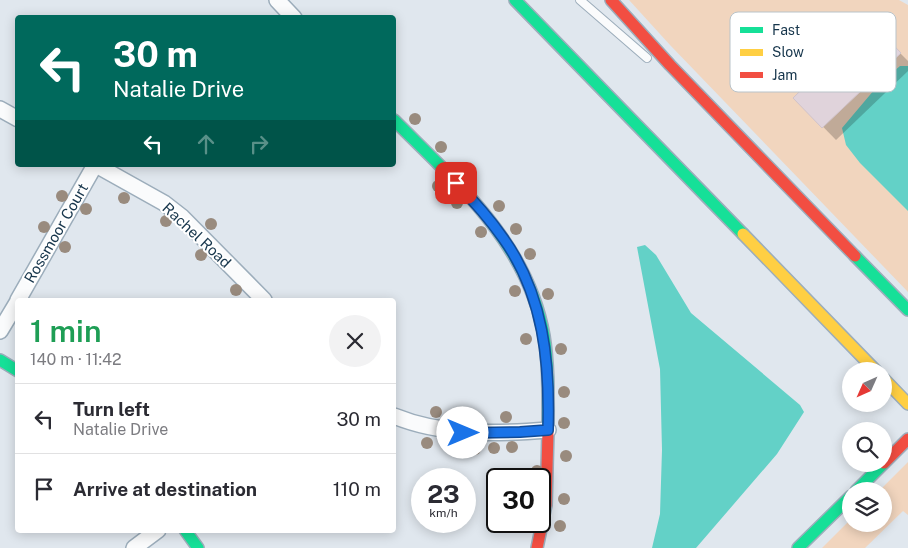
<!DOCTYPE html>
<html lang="en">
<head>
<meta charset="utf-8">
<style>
  body { margin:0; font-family:"Public Sans",sans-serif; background:#f2f2f3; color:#2b2b33; height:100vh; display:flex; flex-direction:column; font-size:19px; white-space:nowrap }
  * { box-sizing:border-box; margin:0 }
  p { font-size:16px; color:#7c7c81 }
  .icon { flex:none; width:28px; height:28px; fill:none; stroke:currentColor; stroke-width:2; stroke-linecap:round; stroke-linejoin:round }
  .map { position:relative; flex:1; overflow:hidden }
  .side { position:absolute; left:15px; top:298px; width:381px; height:235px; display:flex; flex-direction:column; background:#fff; border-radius:5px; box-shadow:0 2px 12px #0003 }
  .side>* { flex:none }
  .banner { position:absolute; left:15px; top:15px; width:381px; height:152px; border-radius:5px; box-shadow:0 2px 12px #0003; background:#00695c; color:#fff; overflow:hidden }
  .needle { width:32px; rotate:225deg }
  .tools { position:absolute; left:842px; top:362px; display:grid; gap:10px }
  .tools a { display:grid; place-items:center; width:50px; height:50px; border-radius:50%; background:#fff; box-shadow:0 2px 12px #0003; font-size:25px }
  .speed { position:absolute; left:411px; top:468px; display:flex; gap:10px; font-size:25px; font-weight:700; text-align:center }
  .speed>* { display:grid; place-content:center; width:65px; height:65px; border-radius:50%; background:#fff; box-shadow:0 2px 12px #0003; line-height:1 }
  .speed small { font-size:12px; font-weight:400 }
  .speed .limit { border:2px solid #111; border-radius:8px; background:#fff; color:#111 }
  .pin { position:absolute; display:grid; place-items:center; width:42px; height:42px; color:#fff; margin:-21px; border-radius:10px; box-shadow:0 2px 8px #0006 }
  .me { position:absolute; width:55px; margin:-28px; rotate:90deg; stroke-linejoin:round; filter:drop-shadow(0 0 4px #0008) }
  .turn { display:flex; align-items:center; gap:18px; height:105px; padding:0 15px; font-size:22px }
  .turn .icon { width:65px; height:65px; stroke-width:2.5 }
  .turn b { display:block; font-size:35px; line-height:42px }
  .lanes { display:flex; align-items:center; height:48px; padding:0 15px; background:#0003; justify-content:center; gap:25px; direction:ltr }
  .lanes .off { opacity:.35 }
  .round { display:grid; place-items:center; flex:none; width:52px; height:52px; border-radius:26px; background:#f2f2f3 }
  .overview { display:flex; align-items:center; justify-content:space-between; height:85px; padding:0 15px }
  h1 { font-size:30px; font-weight:600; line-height:38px; color:#1e9e55 }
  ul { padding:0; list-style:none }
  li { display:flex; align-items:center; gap:15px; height:70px; padding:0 15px; border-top:1px solid #e1e1e2 }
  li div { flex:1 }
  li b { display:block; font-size:19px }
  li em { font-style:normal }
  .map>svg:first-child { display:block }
</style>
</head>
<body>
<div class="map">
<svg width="908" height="548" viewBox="0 0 908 548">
  <rect width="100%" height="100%" fill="#e0e7ee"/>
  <path fill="#f1d5be" d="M629,0H899L908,5V292L670,45Z
    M908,462V515L903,511L865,548H822L851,519V524H884V491H879Z"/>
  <path fill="#63d1c7" d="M900,66H908V211L860,163L846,145L842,128L880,83Z
    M645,245L656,255L691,313L800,405L804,412L777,454L696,548H652L660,514L662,450L660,369L637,247Z"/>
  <path fill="#0003" d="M871,24L908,61V71L836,140L795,98Z"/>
  <path fill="#e0d3db" stroke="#d0c3ca" d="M871,22L901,53L822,128L793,98Z"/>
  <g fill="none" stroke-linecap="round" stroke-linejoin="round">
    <g stroke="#9cadbb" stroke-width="10">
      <path id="lane" d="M580,0L647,58"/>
    </g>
    <g stroke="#9cadbb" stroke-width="18">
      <path id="street" d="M277,0L294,18
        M0,109L18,119
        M96,165L164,203L182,217L264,300
        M18,300L95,165
        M0,331L18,301
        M394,416C443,436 496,434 548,430
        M134,548L158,530"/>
    </g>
    <g stroke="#9cadbb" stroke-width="14">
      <path id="fast" d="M515,0L743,234
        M394,120C457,183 528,243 544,336C549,367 548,399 548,431
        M855,256L908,310
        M0,360L18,371
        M856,491L883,464
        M185,530L198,548
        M798,548L851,496"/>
    </g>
    <g stroke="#9cadbb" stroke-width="14">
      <path id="slow" d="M743,234L876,371
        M884,379L908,404"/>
    </g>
    <g stroke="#9cadbb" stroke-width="14">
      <path id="jam" d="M611,0L670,65L855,256
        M884,463L908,439
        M537,548L546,505L548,431"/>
    </g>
    <use href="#lane" stroke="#fafbfc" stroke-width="8"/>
    <use href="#street" stroke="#fafbfc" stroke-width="15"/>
    <use href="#fast" stroke="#16e098" stroke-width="11"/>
    <use href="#slow" stroke="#ffcf43" stroke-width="11"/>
    <use href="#jam" stroke="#f24e42" stroke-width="11"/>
  </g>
  <g fill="#998b7e">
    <circle cx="415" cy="119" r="6"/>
    <circle cx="441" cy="147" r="6"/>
    <circle cx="469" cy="174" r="6"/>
    <circle cx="438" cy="186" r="6"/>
    <circle cx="62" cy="196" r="6"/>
    <circle cx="124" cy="198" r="6"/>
    <circle cx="457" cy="203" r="6"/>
    <circle cx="499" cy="206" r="6"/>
    <circle cx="86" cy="209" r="6"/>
    <circle cx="166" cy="221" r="6"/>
    <circle cx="211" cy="224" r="6"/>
    <circle cx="44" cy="227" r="6"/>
    <circle cx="516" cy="229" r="6"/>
    <circle cx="481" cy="232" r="6"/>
    <circle cx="65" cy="247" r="6"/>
    <circle cx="530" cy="254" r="6"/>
    <circle cx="201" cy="255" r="6"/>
    <circle cx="236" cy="290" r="6"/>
    <circle cx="515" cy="291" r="6"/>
    <circle cx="548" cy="294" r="6"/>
    <circle cx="526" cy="339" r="6"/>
    <circle cx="561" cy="349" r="6"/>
    <circle cx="564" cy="392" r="6"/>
    <circle cx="436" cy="412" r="6"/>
    <circle cx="468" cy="416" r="6"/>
    <circle cx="506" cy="417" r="6"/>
    <circle cx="564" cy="423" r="6"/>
    <circle cx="427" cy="443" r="6"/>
    <circle cx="512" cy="447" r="6"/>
    <circle cx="460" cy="448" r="6"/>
    <circle cx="494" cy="448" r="6"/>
    <circle cx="475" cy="449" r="6"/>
    <circle cx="566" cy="456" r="6"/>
    <circle cx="537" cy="471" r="6"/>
    <circle cx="564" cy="499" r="6"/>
    <circle cx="560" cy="526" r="6"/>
  </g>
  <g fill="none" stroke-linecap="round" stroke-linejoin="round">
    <g stroke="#114b97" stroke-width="12">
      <path id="route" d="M456,183C473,200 489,218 503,238C544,295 550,363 548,430L520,432L463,433"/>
    </g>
    <use href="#route" stroke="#1a73e8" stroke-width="9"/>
  </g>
  <g text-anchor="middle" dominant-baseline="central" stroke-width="4" stroke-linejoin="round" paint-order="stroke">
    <g font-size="15" fill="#17364c" stroke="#fff">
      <text transform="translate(56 233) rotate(-60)">Rossmoor Court</text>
      <text transform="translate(197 235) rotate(43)">Rachel Road</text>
    </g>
  </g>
  <rect x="730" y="12" width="166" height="80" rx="8" fill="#fff" stroke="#b9c3c9" stroke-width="1"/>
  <rect x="740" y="27" width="23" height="6" fill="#16e098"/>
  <rect x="740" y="49" width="23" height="7" fill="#ffcf43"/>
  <rect x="740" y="72" width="23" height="6" fill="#f24e42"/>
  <g font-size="14" fill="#17364c">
    <text x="772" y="35">Fast</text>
    <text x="772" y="57">Slow</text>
    <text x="772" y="80">Jam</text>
  </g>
</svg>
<div class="tools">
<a><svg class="needle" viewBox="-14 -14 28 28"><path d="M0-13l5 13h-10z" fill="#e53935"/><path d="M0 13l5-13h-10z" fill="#7c7c81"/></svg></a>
<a><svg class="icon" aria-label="search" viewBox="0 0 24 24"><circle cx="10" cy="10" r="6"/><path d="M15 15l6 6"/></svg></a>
<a><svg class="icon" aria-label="layers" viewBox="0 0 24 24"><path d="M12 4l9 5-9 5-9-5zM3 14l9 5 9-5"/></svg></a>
</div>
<div class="speed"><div>23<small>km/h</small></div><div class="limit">30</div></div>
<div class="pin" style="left:456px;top:183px;background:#d93025"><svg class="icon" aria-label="arrive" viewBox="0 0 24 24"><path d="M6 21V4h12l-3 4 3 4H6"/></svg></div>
<svg class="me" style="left:463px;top:433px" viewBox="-20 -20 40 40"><circle r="19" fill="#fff"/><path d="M0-13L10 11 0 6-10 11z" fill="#1a73e8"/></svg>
<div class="banner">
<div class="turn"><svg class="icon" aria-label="left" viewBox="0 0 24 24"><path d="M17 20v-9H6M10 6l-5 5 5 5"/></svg><div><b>30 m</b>Natalie Drive</div></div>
<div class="lanes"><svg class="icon" aria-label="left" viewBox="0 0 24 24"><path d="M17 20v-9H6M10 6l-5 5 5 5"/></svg><svg class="icon off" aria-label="ahead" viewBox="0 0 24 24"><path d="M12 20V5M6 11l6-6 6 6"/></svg><svg class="icon off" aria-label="right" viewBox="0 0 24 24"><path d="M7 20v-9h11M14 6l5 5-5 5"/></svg></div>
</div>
<section class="side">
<div class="overview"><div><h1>1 min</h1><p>140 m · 11:42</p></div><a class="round"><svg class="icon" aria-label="close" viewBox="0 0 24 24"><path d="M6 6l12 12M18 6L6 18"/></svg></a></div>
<ul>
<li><svg class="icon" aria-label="left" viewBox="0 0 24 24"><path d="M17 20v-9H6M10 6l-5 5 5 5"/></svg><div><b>Turn left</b><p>Natalie Drive</p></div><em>30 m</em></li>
<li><svg class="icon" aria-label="arrive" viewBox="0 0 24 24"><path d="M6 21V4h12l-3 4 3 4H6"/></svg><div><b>Arrive at destination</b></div><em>110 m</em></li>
</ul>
</section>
</div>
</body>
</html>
